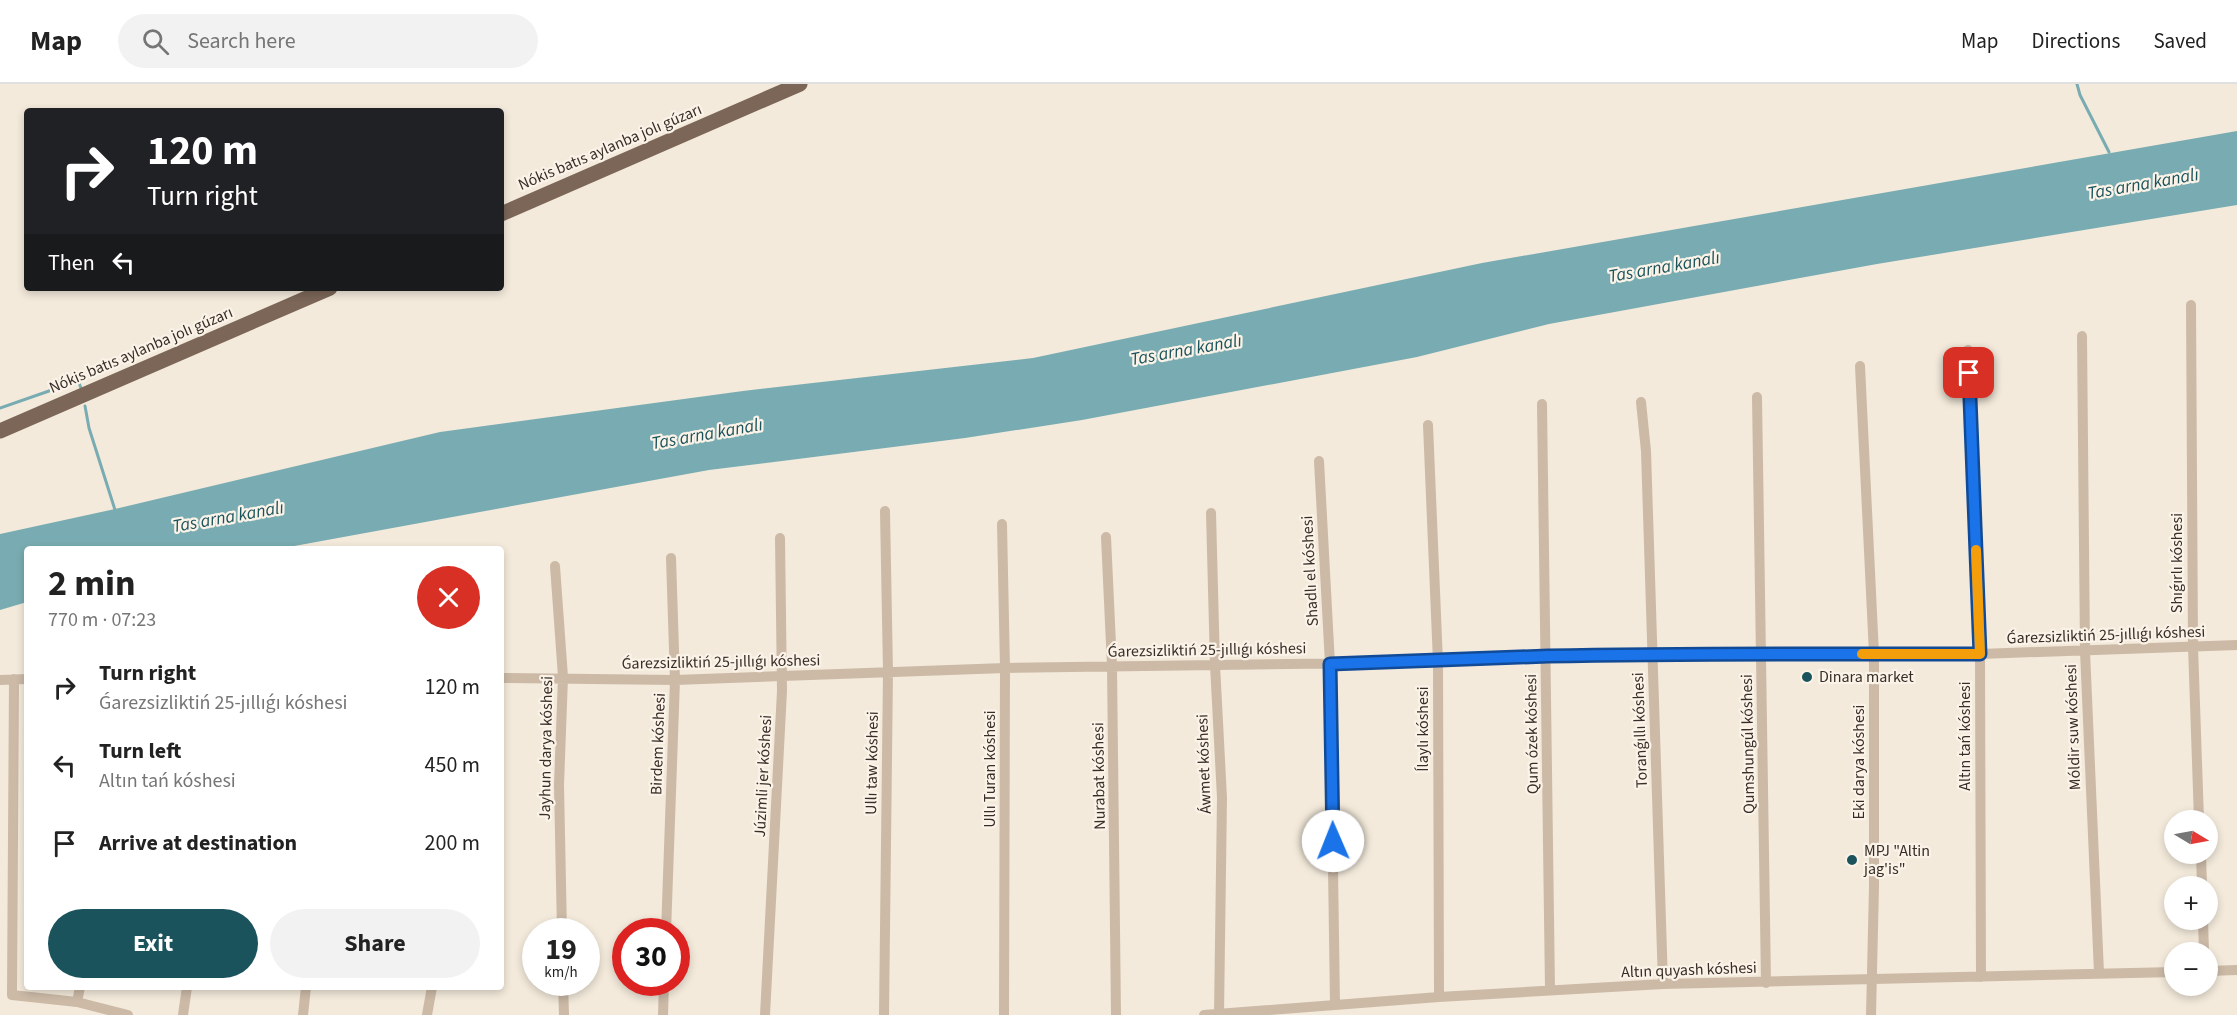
<!DOCTYPE html>
<html lang="en">
<head>
<meta charset="utf-8">
<style>
  body { margin:0; font-family:"Source Sans 3",sans-serif; background:#f2f2f2; color:#222; height:100vh; display:flex; flex-direction:column; font-size:22px; white-space:nowrap }
  * { box-sizing:border-box; margin:0 }
  p { font-size:20px; color:#767676 }
  .icon { flex:none; width:33px; height:33px; fill:none; stroke:currentColor; stroke-width:2; stroke-linecap:round; stroke-linejoin:round }
  .map { position:relative; flex:1; overflow:hidden }
  .details { position:absolute; left:24px; top:462px; width:480px; height:444px; display:flex; flex-direction:column; background:#fff; border-radius:6px; box-shadow:0 3px 9px #0003 }
  .details>* { flex:none }
  .top-card { position:absolute; left:24px; top:24px; width:480px; height:183px; border-radius:6px; box-shadow:0 3px 9px #0003; background:#202124; color:#fff; overflow:hidden }
  .needle { width:39px; rotate:100deg }
  .buttons { position:absolute; left:2164px; top:726px; display:grid; gap:12px }
  .buttons a { display:grid; place-items:center; width:54px; height:54px; border-radius:50%; background:#fff; box-shadow:0 3px 9px #0003; font-size:30px }
  .speed { position:absolute; left:522px; top:834px; display:flex; gap:12px; font-size:30px; font-weight:700; text-align:center }
  .speed>* { display:grid; place-content:center; width:78px; height:78px; border-radius:50%; background:#fff; box-shadow:0 3px 9px #0003; line-height:1 }
  .speed small { font-size:15px; font-weight:400 }
  .speed .limit { border:9px solid #d22; background:#fff; color:#111 }
  .pin { position:absolute; display:grid; place-items:center; width:51px; height:51px; color:#fff; margin:-26px; border-radius:12px; box-shadow:0 3px 9px #0006 }
  .me { position:absolute; width:66px; margin:-33px; rotate:359deg; stroke-linejoin:round; filter:drop-shadow(0 0 4px #0008) }
  .turn { display:flex; align-items:center; gap:21px; height:126px; padding:0 24px; font-size:27px }
  .turn .icon { width:78px; height:78px; stroke-width:2.5 }
  .turn b { display:block; font-size:42px; line-height:51px }
  .then { display:flex; align-items:center; height:57px; padding:0 24px; background:#0003; gap:12px; font-size:22px }
  .round { display:grid; place-items:center; flex:none; width:63px; height:63px; border-radius:32px; background:#f2f2f2 }
  .head { display:flex; align-items:center; justify-content:space-between; height:102px; padding:0 24px }
  h1 { font-size:36px; font-weight:700; line-height:45px }
  .action { display:flex; gap:12px; margin-top:auto; padding:12px 24px }
  .action a { flex:1; height:69px; border-radius:36px; background:#1b535c; color:#fff; font-size:24px; font-weight:700; line-height:69px; text-align:center }
  .action a+a { background:#f2f2f2; color:#222 }
  ul { padding:0; list-style:none }
  li { display:flex; align-items:center; gap:18px; height:78px; padding:0 24px }
  li div { flex:1 }
  li b { display:block; font-size:22px }
  li em { font-style:normal }
  header { display:flex; align-items:center; gap:36px; box-sizing:border-box; height:84px; padding:0 30px; background:#fff; border-bottom:2px solid #e0e0e0 }
  header strong { font-size:28px }
  nav { display:flex; gap:33px; margin-inline-start:auto; font-size:21px }
  .search { width:420px; height:54px; background:#f2f2f2; display:flex; align-items:center; gap:15px; box-sizing:border-box; padding:0 21px; border-radius:33px; color:#767676; font-size:22px }
  .map>svg:first-child { display:block }
</style>
</head>
<body>
<header>
<strong>Map</strong>
<div class="search"><svg class="icon" aria-label="search" viewBox="0 0 24 24"><circle cx="10" cy="10" r="6"/><path d="M15 15l6 6"/></svg>Search here</div>
<nav><a>Map</a><a>Directions</a><a>Saved</a></nav>
</header>
<div class="map">
<svg width="2237" height="931" viewBox="0 0 2237 931">
  <rect width="100%" height="100%" fill="#f3eadb"/>
  <path fill="#79acb2" d="M2237,47V121L1877,180L1549,240L1417,273L1082,336L965,354L709,386L278,465H27V518L0,526V450L115,425L440,348L743,307L1033,274L1482,179Z"/>
  <g fill="none" stroke-linecap="round" stroke-linejoin="round">
    <path stroke="#79acb2" stroke-width="3" d="M2077,0L2080,11L2109,68
      M85,322L89,344L116,429
      M0,324L49,307L65,291L77,294L81,304"/>
    <path stroke="#ccbaa7" stroke-width="10" d="M2191,221L2193,562L2199,736
      M2082,252L2085,567L2099,889
      M1968,266L1980,570L1981,893
      M1860,282L1874,570V802L1871,931
      M1757,313L1766,899
      M1641,318L1646,367L1663,900
      M1542,320L1550,906
      M1428,341L1438,578L1439,913
      M1319,377L1330,580L1335,920
      M1211,429L1215,581L1222,714L1219,930
      M1002,440L1005,584L1004,931
      M1106,453L1112,582L1116,931
      M555,482L563,593L559,701L562,848
      M501,594L675,596L1005,584L1438,578L1546,572L1762,569L1980,570L2237,561
      M14,595L12,911L77,918L128,931
      M0,596L27,595
      M2201,770L2202,802
      M2203,836L2204,868
      M666,848L675,596L671,474
      M2208,887L2237,886
      M563,898L564,931
      M77,918L80,903
      M183,931L187,903
      M303,931L306,903
      M427,931L432,903
      M663,931L664,898
      M765,931L782,607L780,454
      M884,931L888,588L885,427
      M1204,931L1439,913L1663,900L2175,888"/>
    <path stroke="#7b6658" stroke-width="15" d="M501,130L800,0
      M0,347L330,204"/>
  </g>
  <g fill="none" stroke-linecap="round" stroke-linejoin="round">
    <g stroke="#114b97" stroke-width="15">
      <path id="route" d="M1333,757L1330,580C1403,578 1475,574 1548,572C1692,569 1836,570 1980,570L1969,289"/>
    </g>
    <use href="#route" stroke="#1a73e8" stroke-width="10"/>
    <path stroke="#f59e0b" stroke-width="10" d="M1862,570H1980L1976,466"/>
  </g>
  <g fill="#1b535c" stroke="#fbf3e8" stroke-width="2">
    <circle cx="1807" cy="593" r="6"/>
    <circle cx="1852" cy="776" r="6"/>
  </g>
  <g text-anchor="middle" dominant-baseline="central" stroke-width="4.5" stroke-linejoin="round" paint-order="stroke">
    <g font-size="16" fill="#382e28" stroke="#fbf3e8">
      <text transform="translate(610 63) rotate(-23)">Nókis batıs aylanba jolı gúzarı</text>
      <text transform="translate(141 266) rotate(-23)">Nókis batıs aylanba jolı gúzarı</text>
      <text transform="translate(2177 479) rotate(-90)">Shıǵırlı kóshesi</text>
      <text transform="translate(1310 487) rotate(-93)">Shadlı el kóshesi</text>
      <text transform="translate(2106 551) rotate(-2)">Ǵarezsizliktiń 25-jıllıǵı kóshesi</text>
      <text transform="translate(1207 566) rotate(-1)">Ǵarezsizliktiń 25-jıllıǵı kóshesi</text>
      <text transform="translate(721 578) rotate(-1)">Ǵarezsizliktiń 25-jıllıǵı kóshesi</text>
      <text transform="translate(2073 643) rotate(-92)">Móldir suw kóshesi</text>
      <text transform="translate(1423 645) rotate(-90)">Ílaylı kóshesi</text>
      <text transform="translate(1640 646) rotate(-92)">Toranǵıllı kóshesi</text>
      <text transform="translate(1532 650) rotate(-91)">Qum ózek kóshesi</text>
      <text transform="translate(1965 652) rotate(-90)">Altın tań kóshesi</text>
      <text transform="translate(658 660) rotate(-88)">Birdem kóshesi</text>
      <text transform="translate(1748 660) rotate(-91)">Qumshungúl kóshesi</text>
      <text transform="translate(546 664) rotate(-89)">Jayhun darya kóshesi</text>
      <text transform="translate(1859 678) rotate(-90)">Eki darya kóshesi</text>
      <text transform="translate(872 679) rotate(-89)">Ullı taw kóshesi</text>
      <text transform="translate(1204 680) rotate(-92)">Áwmet kóshesi</text>
      <text transform="translate(990 685) rotate(-90)">Ullı Turan kóshesi</text>
      <text transform="translate(763 692) rotate(-87)">Júzimli jer kóshesi</text>
      <text transform="translate(1099 692) rotate(-91)">Nurabat kóshesi</text>
      <text transform="translate(1689 886) rotate(-2)">Altın quyash kóshesi</text>
    </g>
    <g font-size="16" fill="#382e28" stroke="#fbf3e8" text-anchor="start">
      <text x="1819" y="593">Dinara market</text>
      <text x="1864" y="767">MPJ "Altin<tspan x="1864" dy="18">jag'is"</tspan></text>
    </g>
    <g font-size="18" font-style="italic" fill="#1b535c" stroke="#fbf3e8">
      <text transform="translate(2143 100) rotate(-10)">Tas arna kanalı</text>
      <text transform="translate(1664 183) rotate(-10)">Tas arna kanalı</text>
      <text transform="translate(1186 266) rotate(-10)">Tas arna kanalı</text>
      <text transform="translate(707 350) rotate(-10)">Tas arna kanalı</text>
      <text transform="translate(228 433) rotate(-10)">Tas arna kanalı</text>
    </g>
  </g>
</svg>
<div class="buttons">
<a><svg class="needle" viewBox="-14 -14 28 28"><path d="M0-13l5 13h-10z" fill="#e53935"/><path d="M0 13l5-13h-10z" fill="#767676"/></svg></a>
<a>+</a>
<a>−</a>
</div>
<div class="speed"><div>19<small>km/h</small></div><div class="limit">30</div></div>
<div class="pin" style="left:1969px;top:289px;background:#d93025"><svg class="icon" aria-label="arrive" viewBox="0 0 24 24"><path d="M6 21V4h12l-3 4 3 4H6"/></svg></div>
<svg class="me" style="left:1333px;top:757px" viewBox="-20 -20 40 40"><circle r="19" fill="#fff"/><path d="M0-13L10 11 0 6-10 11z" fill="#1a73e8"/></svg>
<div class="top-card">
<div class="turn"><svg class="icon" aria-label="right" viewBox="0 0 24 24"><path d="M7 20v-9h11M14 6l5 5-5 5"/></svg><div><b>120 m</b>Turn right</div></div>
<div class="then">Then<svg class="icon" aria-label="left" viewBox="0 0 24 24"><path d="M17 20v-9H6M10 6l-5 5 5 5"/></svg></div>
</div>
<section class="details">
<div class="head"><div><h1>2 min</h1><p>770 m · 07:23</p></div><a class="round" style="background:#d93025;color:#fff"><svg class="icon" aria-label="close" viewBox="0 0 24 24"><path d="M6 6l12 12M18 6L6 18"/></svg></a></div>
<ul>
<li><svg class="icon" aria-label="right" viewBox="0 0 24 24"><path d="M7 20v-9h11M14 6l5 5-5 5"/></svg><div><b>Turn right</b><p>Ǵarezsizliktiń 25-jıllıǵı kóshesi</p></div><em>120 m</em></li>
<li><svg class="icon" aria-label="left" viewBox="0 0 24 24"><path d="M17 20v-9H6M10 6l-5 5 5 5"/></svg><div><b>Turn left</b><p>Altın tań kóshesi</p></div><em>450 m</em></li>
<li><svg class="icon" aria-label="arrive" viewBox="0 0 24 24"><path d="M6 21V4h12l-3 4 3 4H6"/></svg><div><b>Arrive at destination</b></div><em>200 m</em></li>
</ul>
<div class="action"><a>Exit</a><a>Share</a></div>
</section>
</div>
</body>
</html>
